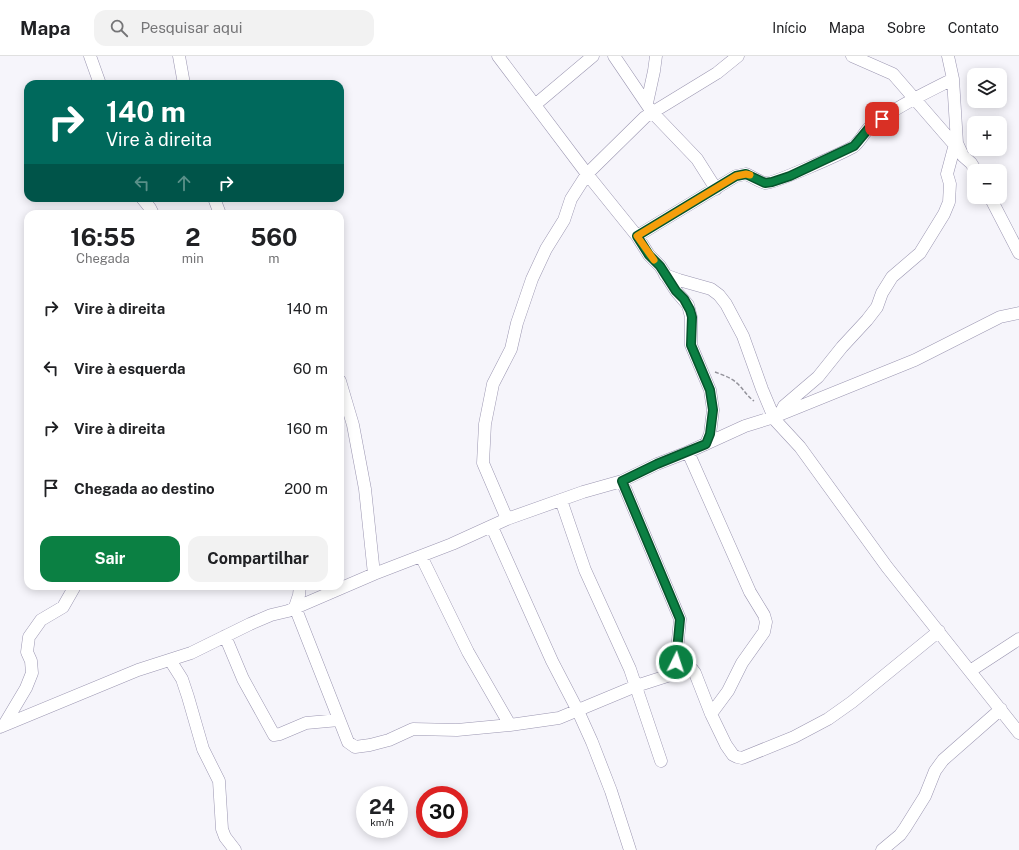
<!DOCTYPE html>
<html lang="pt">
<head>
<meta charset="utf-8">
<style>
  body { margin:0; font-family:"Public Sans",sans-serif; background:#f2f2f2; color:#202124; height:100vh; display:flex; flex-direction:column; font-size:15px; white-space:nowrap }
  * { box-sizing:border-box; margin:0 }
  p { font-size:13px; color:#757577 }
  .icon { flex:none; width:22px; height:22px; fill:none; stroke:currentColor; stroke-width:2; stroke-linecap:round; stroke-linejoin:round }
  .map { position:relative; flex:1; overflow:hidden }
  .sheet { position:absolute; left:24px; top:154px; width:320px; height:380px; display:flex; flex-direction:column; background:#fff; border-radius:12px; box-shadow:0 2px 10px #0003 }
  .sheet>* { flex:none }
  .guide { position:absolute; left:24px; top:24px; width:320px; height:122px; border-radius:12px; box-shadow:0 2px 10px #0003; background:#00695c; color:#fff; overflow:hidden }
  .controls { position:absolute; left:967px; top:12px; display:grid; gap:8px }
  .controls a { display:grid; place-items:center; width:40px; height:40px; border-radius:8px; background:#fff; box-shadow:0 2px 10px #0003; font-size:20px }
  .speed { position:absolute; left:356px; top:730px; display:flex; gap:8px; font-size:20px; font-weight:700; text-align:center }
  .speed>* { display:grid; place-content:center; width:52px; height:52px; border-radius:50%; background:#fff; box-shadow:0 2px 10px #0003; line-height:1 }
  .speed small { font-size:10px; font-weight:400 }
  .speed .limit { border:6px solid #d22; background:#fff; color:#111 }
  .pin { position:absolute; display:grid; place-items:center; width:34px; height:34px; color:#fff; margin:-17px; border-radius:8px; box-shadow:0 2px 6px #0006 }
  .me { position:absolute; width:44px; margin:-22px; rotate:4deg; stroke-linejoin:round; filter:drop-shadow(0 0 3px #0008) }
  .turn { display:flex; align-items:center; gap:14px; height:84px; padding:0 16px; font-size:18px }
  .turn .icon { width:52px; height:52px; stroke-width:2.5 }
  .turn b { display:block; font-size:28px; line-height:34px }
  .lanes { display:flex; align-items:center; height:38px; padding:0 16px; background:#0003; justify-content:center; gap:20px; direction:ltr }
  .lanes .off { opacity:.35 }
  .eta { display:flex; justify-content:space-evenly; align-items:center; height:68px; text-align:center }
  .eta b { font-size:24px; font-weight:700; line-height:28px }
  .action { display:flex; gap:8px; margin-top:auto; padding:8px 16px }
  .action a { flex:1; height:46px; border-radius:12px; background:#0b8043; color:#fff; font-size:16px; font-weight:700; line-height:46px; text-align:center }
  .action a+a { background:#f2f2f2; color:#202124 }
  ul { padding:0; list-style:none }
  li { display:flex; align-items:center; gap:12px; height:60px; padding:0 16px }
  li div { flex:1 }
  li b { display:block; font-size:15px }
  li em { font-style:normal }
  header { display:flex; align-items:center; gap:24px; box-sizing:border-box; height:56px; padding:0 20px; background:#fff; border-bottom:1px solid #e0e0e0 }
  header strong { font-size:19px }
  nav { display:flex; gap:22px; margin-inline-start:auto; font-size:14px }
  .search { width:280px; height:36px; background:#f2f2f2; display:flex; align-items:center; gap:10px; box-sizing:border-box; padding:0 14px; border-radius:12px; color:#757577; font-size:15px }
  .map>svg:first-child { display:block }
</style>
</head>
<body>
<header>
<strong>Mapa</strong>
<div class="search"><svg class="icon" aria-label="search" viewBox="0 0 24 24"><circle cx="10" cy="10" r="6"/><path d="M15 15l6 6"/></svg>Pesquisar aqui</div>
<nav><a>Início</a><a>Mapa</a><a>Sobre</a><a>Contato</a></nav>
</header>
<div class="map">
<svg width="1019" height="794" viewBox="0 0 1019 794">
  <rect width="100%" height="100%" fill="#f6f5fb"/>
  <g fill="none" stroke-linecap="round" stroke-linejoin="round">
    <g stroke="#9b96b1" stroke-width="13">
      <path id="minor" d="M90,0L100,28
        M179,0L184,28
        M498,0L587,118L637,180L649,199L660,210L676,235L688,249L691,261V289L710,334L713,354L710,378L706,388
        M614,0L652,56L697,103L716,133
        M852,0L893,18L959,94
        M948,0L953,23L957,87L963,100L971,107L976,115
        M647,47L654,15L656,0
        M536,48L593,0
        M990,141L1019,197
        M142,142L150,152L153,158
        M214,142L220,158
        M637,180L736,120L746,118C751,120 760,126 765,127C774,128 842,97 853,91C860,86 864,76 871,70C896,51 925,37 953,23
        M665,219L679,224L711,233L719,239L726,248L743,280L762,333L775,364L800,391L887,511L1019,677
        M340,325L353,369L365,433L374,518
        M780,358L784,350L818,321L842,291L867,264L877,251L882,237L892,221L920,197L944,158L949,146L950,128L947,118L955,88
        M688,396L750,536L764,559L766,566L764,576L742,607L728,635L711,658
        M622,425L680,563L676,605L681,615
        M561,444L585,514L630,613L661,705
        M507,463L483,407L485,368L493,328L511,293L517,267L532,223L546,193L564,164L571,143L587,118L645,61L717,17L738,0
        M492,471L552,605L578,655L592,686L611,735L630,794
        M421,500L468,596L510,669
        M300,530L299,539L295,551L348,686L355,691L370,689L389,684L413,673L457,674L510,669L559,662L636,630L689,613H692L695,617L711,658L726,689L733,699L737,701L742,702L794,681L828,663L852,646L939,575
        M225,580L243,623L274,679L280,678L306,667L339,664
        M170,604L182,623L188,641L203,693L219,725L222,773L225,781L235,794
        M970,615L1019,583
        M4,669L26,632L32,617L31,605L27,596L29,581L41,564L63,551L75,530
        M0,671L138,614L191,597L250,568L271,559L288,555L374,518L452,488L507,463L583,436L622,425L657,408L688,396L745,370L774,361L915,304L1000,261L1019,257
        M882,794L900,779L905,772L925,740L935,715L943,704L1001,653"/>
    </g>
    <path stroke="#93929a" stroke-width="1.5" stroke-dasharray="4 2" stroke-linecap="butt" d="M715,316C723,319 732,322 738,328C744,334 747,340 754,345"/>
    <use href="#minor" stroke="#fff" stroke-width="12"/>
  </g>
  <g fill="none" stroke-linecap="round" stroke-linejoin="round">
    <g stroke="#07532c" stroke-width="10">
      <path id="route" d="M676,606L680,563L622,425L657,408L706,388L710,378L713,354L710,334L691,289L692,261L690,254L684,243L676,235L660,210L649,199L637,180L736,120L746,118L765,127L772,126L790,120L854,90L869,72L882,63"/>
    </g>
    <use href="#route" stroke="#0b8043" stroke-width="7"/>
    <path stroke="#f59e0b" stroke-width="7" d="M654,204L637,180L736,120L746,118L750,119"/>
  </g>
</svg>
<div class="controls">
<a><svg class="icon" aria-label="layers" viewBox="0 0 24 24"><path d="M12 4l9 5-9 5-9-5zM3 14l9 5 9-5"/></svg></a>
<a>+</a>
<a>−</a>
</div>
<div class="speed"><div>24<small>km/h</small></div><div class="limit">30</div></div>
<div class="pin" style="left:882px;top:63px;background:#d93025"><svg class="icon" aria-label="arrive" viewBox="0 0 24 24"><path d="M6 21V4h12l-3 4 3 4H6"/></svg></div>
<svg class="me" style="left:676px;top:606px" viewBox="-20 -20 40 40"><circle r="17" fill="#0b8043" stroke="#fff" stroke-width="3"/><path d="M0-11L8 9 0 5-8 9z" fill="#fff"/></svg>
<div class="guide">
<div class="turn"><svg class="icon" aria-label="right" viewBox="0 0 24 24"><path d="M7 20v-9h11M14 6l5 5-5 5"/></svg><div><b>140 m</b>Vire à direita</div></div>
<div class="lanes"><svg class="icon off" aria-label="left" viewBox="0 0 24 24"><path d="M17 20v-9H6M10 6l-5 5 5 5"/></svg><svg class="icon off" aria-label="ahead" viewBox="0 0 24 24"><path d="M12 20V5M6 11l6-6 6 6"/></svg><svg class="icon" aria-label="right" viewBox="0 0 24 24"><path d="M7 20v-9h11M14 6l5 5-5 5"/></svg></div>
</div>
<section class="sheet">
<div class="eta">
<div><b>16:55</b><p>Chegada</p></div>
<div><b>2</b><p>min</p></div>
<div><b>560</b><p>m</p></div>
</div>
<ul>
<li><svg class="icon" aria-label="right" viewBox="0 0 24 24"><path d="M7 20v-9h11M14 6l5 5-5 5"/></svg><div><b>Vire à direita</b></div><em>140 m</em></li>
<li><svg class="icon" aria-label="left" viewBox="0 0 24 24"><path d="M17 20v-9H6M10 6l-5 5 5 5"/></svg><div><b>Vire à esquerda</b></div><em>60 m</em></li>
<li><svg class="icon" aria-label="right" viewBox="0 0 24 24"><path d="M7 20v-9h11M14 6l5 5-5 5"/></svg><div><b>Vire à direita</b></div><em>160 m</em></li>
<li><svg class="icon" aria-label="arrive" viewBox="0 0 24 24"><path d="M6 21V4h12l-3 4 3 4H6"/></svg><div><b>Chegada ao destino</b></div><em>200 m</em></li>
</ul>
<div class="action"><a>Sair</a><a>Compartilhar</a></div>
</section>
</div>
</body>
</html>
